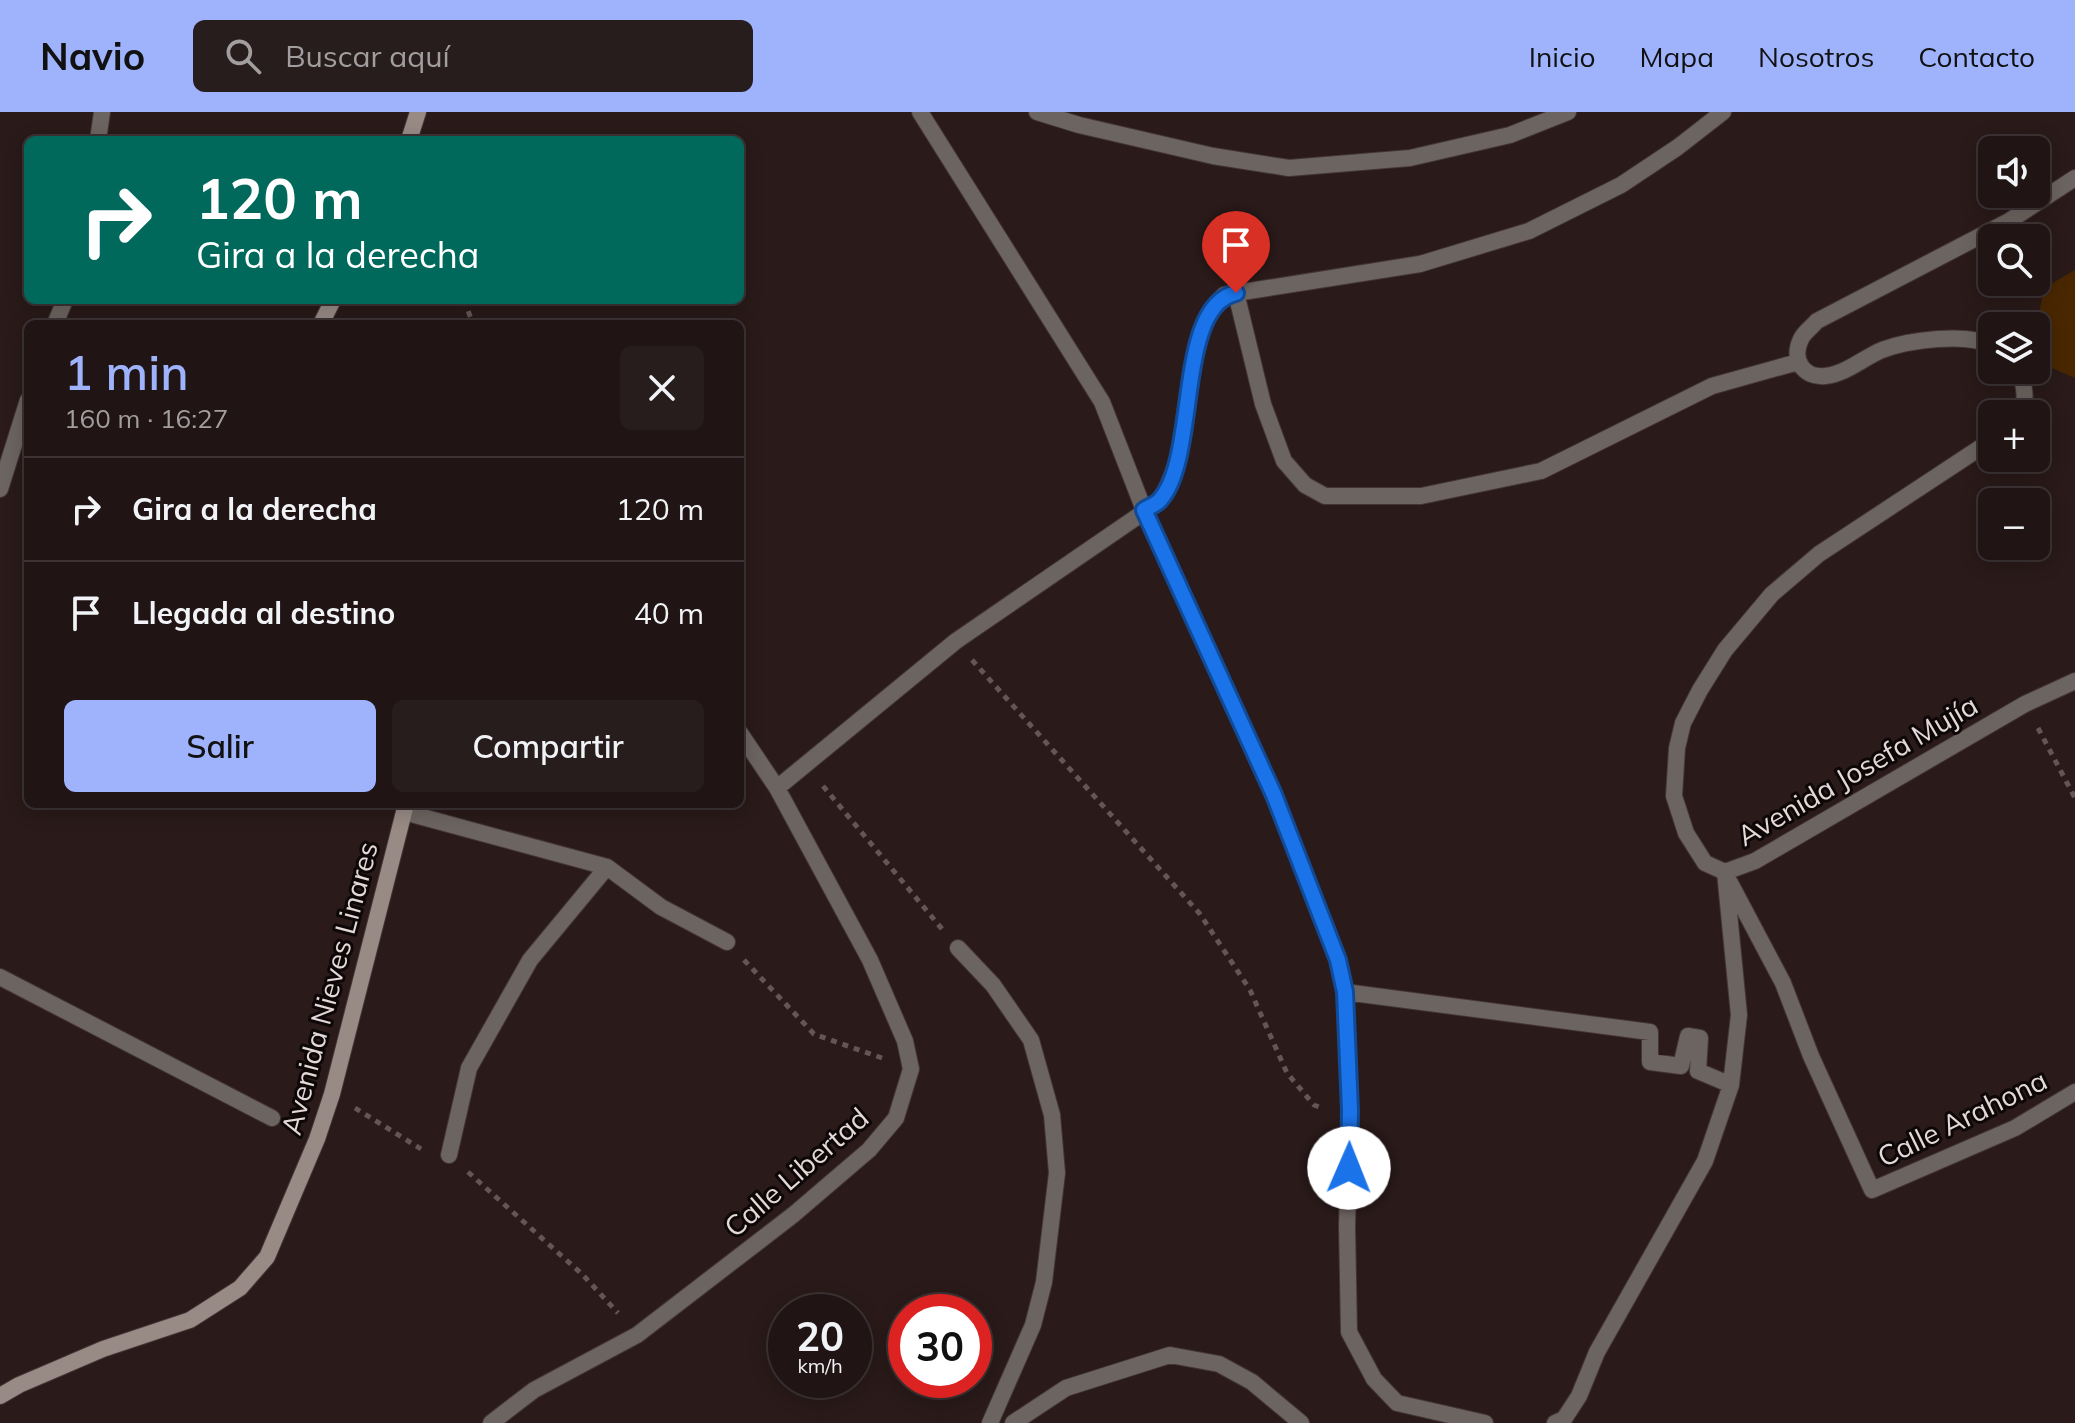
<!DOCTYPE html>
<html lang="es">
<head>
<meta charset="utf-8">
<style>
  body { margin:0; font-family:Mulish,sans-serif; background:#281d1d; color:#f1f3f6; height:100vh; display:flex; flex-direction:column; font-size:30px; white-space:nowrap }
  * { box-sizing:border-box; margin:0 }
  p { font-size:26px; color:#a29ea0 }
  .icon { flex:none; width:44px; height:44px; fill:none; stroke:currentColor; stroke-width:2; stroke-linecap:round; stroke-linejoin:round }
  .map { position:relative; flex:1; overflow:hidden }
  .drawer { position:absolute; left:24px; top:208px; width:720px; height:488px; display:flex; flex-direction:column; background:#201414; border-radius:12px; box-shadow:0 4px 20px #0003,0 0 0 2px #3d3334 }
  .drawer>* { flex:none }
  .top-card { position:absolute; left:24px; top:24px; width:720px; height:168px; border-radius:12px; box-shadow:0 4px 20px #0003,0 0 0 2px #3d3334; background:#00695c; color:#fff; overflow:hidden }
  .fabs { position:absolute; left:1978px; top:24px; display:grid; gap:16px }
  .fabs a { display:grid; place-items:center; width:72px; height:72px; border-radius:12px; background:#201414; box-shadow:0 4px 20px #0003,0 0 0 2px #3d3334; font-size:40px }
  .speed { position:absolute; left:768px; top:1182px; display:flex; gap:16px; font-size:40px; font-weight:700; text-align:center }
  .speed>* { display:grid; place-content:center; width:104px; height:104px; border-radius:50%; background:#201414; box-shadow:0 4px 20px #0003,0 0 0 2px #3d3334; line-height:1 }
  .speed small { font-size:20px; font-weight:400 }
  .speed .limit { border:12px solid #d22; background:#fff; color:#111 }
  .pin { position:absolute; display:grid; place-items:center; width:68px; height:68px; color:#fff; margin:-82px -34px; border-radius:50% 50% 50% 0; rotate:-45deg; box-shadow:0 0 8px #0007 }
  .pin .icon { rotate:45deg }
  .me { position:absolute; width:88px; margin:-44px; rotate:1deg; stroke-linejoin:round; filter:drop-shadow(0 0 6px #0008) }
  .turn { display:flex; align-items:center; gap:28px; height:168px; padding:0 40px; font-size:36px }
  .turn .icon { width:104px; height:104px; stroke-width:2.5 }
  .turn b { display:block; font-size:56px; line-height:68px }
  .round { display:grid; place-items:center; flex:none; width:84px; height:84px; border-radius:12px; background:#281d1d }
  .overview { display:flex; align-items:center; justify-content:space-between; height:136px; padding:0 40px }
  h1 { font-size:48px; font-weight:600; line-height:60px; color:#9fb3fd }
  .primary-button { display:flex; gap:16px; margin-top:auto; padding:16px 40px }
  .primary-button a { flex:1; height:92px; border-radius:12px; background:#9fb3fd; color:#111; font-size:32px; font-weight:600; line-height:92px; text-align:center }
  .primary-button a+a { background:#281d1d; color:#f1f3f6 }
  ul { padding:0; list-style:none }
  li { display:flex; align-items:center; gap:24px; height:104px; padding:0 40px; border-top:2px solid #3d3334 }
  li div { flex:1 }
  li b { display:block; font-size:30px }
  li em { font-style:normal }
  header { display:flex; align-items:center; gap:48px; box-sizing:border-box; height:112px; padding:0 40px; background:#9fb3fd; color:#111 }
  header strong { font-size:38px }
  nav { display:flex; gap:44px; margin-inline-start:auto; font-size:28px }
  .search { width:560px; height:72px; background:#281d1d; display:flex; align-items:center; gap:20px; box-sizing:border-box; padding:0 28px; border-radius:12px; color:#a29ea0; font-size:30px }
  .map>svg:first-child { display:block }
</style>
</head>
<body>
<header>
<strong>Navio</strong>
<div class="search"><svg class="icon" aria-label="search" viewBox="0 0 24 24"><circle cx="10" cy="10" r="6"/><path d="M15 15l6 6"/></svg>Buscar aquí</div>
<nav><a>Inicio</a><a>Mapa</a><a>Nosotros</a><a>Contacto</a></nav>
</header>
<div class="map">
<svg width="2075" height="1311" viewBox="0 0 2075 1311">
  <rect width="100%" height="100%" fill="#2a1a1a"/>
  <path fill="#492700" d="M2075,158V266L2036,249V217L2044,176Z"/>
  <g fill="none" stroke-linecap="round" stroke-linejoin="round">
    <g stroke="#443535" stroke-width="18">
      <path id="lane" d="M404,700L607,755L661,795L727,830
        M449,1043L469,956L530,848L607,755"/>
    </g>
    <g stroke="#443535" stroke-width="18">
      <path id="street" d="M920,0L1102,290L1144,398L1274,683L1338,848L1345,880L1350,998L1347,1114L1349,1220L1374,1267L1397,1291L1485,1311
        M1037,0L1079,13L1213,44L1289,56L1410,46L1510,23L1568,0
        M98,28L102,0
        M1236,181L1263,292L1284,349L1305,373L1325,384H1421L1541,359L1712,274L1798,250
        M55,212L65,188
        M1992,234C1968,220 1908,228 1882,238C1863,246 1846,262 1825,264C1803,266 1791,247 1801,227C1804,220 1812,215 1817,209L2009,109L2075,66
        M2019,258C2024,271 2028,290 2020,302
        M1992,328L1819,442L1772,482L1725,538L1700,578L1683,611L1677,636L1674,684L1686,721L1705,751L1725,760L1755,749L2025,592L2075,569
        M0,377L28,288
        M777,676L956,529L1160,389C1170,370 1178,352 1182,331C1192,282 1187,221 1224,183L1420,152L1529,119L1621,73L1678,35L1723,0
        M1729,769L1783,871L1811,944L1872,1078L2015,1016L2075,980
        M958,836L993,873L1031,928L1052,1003L1057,1061L1044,1170L1033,1213L990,1311
        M0,865L272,1006
        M1345,880L1650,920V950L1681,954L1688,924L1700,926L1698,959L1731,973
        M491,1311L534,1278L637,1223L793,1103L869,1038L896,1006L911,957L905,929L870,848L777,676L740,621
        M1013,1311L1066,1276L1170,1243L1219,1252L1252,1270L1301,1311
        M1555,1311L1564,1307L1579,1284L1597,1240L1705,1049L1731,973L1739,903L1725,760"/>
    </g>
    <g stroke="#443535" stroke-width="18">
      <path id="secondary" d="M409,28L418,0
        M321,212L333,188
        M0,1284L19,1273L103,1237L190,1208L240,1176L267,1145L317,1027L332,982L406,692"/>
    </g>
    <path stroke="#655656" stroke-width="5" stroke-dasharray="6 6" stroke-linecap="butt" d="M464,188L473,212
      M972,548L1200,802L1250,878L1287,961L1314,993L1322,996
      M2038,616L2075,686
      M823,674L942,817
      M744,848L814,922L882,946
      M355,996L421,1037
      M468,1060L582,1162L618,1201"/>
    <use href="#lane" stroke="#6c6461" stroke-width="16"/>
    <use href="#street" stroke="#6c6461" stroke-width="16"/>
    <use href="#secondary" stroke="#988b86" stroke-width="16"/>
  </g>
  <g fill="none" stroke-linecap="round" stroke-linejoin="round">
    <g stroke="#114b97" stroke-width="20">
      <path id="route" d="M1236,181C1175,194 1199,345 1160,388C1157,392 1149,395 1144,398L1274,683L1338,848L1345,880L1350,998L1349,1056"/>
    </g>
    <use href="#route" stroke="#1a73e8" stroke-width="14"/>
  </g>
  <g text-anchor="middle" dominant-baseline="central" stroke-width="6" stroke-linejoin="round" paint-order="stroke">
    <g font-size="28" fill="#e4d9d8" stroke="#0d0707">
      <text transform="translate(1857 658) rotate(-30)">Avenida Josefa Mujía</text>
      <text transform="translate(329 876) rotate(-75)">Avenida Nieves Linares</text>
      <text transform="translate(1962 1006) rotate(-26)">Calle Arahona</text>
      <text transform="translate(796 1060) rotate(-41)">Calle Libertad</text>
    </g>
  </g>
</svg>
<div class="fabs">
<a><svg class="icon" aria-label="sound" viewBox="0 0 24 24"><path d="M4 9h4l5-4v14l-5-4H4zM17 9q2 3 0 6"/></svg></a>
<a><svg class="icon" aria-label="search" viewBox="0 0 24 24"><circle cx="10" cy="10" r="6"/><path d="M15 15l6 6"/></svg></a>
<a><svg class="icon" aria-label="layers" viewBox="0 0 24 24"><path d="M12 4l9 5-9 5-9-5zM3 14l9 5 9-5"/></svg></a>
<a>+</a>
<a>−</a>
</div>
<div class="speed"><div>20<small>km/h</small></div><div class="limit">30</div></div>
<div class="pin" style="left:1236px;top:181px;background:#d93025"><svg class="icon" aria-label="arrive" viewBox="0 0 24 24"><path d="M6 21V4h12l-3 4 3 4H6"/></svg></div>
<svg class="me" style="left:1349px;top:1056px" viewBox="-20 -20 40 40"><circle r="19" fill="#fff"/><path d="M0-13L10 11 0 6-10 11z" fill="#1a73e8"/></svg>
<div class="top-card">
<div class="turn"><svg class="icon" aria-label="right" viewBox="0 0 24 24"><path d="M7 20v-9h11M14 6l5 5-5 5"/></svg><div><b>120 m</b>Gira a la derecha</div></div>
</div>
<section class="drawer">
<div class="overview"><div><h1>1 min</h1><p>160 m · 16:27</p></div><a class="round"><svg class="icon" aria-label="close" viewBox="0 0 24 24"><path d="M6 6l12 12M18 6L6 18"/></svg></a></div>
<ul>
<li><svg class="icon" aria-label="right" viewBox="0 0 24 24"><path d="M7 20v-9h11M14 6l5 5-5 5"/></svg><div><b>Gira a la derecha</b></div><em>120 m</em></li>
<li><svg class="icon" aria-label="arrive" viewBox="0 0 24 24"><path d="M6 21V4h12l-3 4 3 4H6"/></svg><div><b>Llegada al destino</b></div><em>40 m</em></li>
</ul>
<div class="primary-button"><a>Salir</a><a>Compartir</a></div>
</section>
</div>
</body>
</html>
